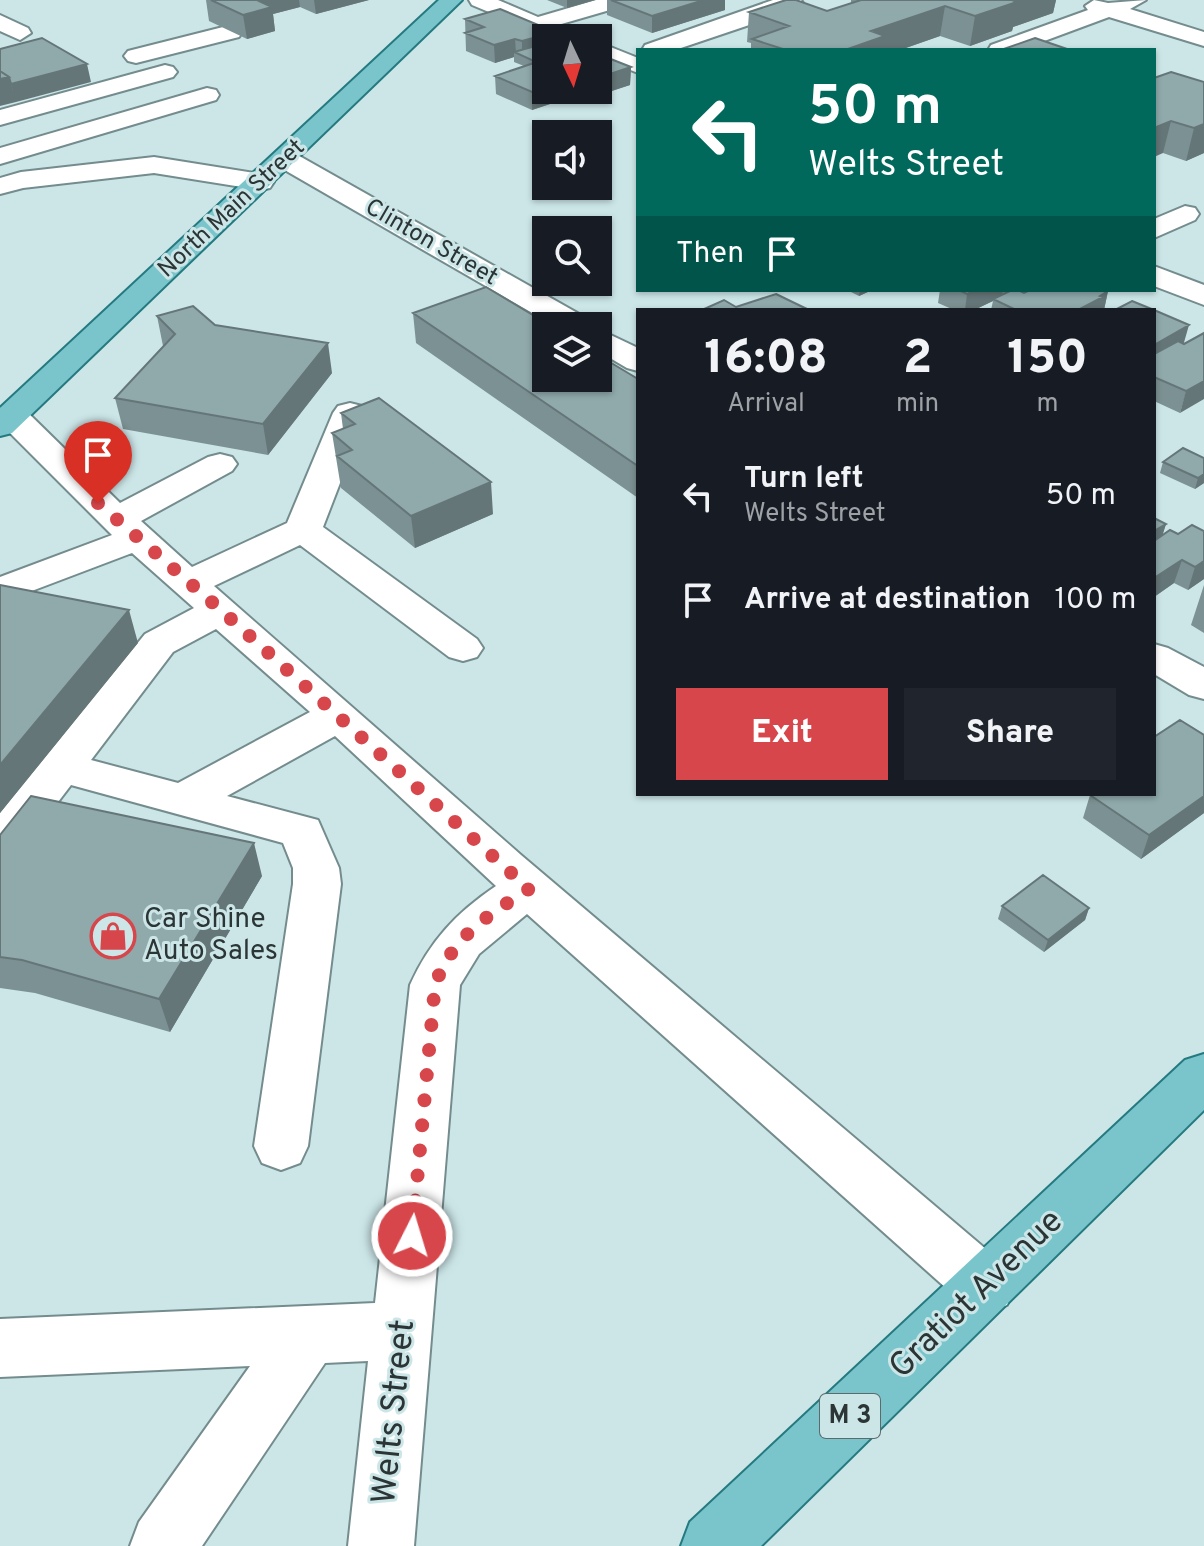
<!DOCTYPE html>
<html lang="en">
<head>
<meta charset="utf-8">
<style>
  body { margin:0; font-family:Overpass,sans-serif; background:#20242c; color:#f1f3f6; height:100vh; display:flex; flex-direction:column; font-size:30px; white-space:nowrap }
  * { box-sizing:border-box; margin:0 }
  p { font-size:26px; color:#9ea1a6 }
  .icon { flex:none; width:44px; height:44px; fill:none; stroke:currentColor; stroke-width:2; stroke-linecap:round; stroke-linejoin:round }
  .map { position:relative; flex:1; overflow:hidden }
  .sheet { position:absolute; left:636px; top:308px; width:520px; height:488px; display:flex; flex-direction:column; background:#171b24; border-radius:0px; box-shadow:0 2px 6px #0004 }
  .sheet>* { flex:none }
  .top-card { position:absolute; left:636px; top:48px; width:520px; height:244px; border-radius:0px; box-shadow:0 2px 6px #0004; background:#00695c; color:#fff; overflow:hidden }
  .needle { width:52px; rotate:176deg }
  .fabs { position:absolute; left:532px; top:24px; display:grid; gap:16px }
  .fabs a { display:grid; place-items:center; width:80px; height:80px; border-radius:0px; background:#171b24; box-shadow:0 2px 6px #0004; font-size:40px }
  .pin { position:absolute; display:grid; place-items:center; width:68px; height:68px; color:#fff; margin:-82px -34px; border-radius:50% 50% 50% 0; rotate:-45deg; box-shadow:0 0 8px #0007 }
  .pin .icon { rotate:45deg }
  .me { position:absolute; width:88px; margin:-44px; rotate:5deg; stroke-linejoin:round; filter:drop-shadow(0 0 6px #0008) }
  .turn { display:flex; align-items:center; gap:28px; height:168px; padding:0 40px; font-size:36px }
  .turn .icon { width:104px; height:104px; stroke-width:2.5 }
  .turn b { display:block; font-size:56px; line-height:68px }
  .then { display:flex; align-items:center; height:76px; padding:0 40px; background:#0003; gap:16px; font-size:30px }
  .eta { display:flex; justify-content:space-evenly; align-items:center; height:136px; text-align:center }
  .eta b { font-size:48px; font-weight:800; line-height:56px }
  .primary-button { display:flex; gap:16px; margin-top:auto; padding:16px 40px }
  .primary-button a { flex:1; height:92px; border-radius:0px; background:#d6464b; color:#fff; font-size:32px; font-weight:800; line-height:92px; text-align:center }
  .primary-button a+a { background:#20242c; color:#f1f3f6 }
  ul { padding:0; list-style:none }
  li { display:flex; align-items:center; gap:24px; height:104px; padding:0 40px }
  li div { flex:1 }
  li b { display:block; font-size:30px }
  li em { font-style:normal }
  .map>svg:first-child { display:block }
</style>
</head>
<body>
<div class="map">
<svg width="1204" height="1546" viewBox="0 0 1204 1546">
  <rect width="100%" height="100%" fill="#cce6e8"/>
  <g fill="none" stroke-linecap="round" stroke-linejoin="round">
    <g stroke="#748c8e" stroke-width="4">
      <path id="minor" d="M469,0H498L538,17L596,0H630L627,5L558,25L578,33L581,38H551L472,5Z
        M773,0H801L803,3L800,8L675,50H642L645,45Z
        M1094,0L1108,3L1146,0L1130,9L1204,32V46L1109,17L1020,50H988L991,45L1088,10L1085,6Z
        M0,15L28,28L31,33L20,40L0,31Z
        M231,25L242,32L239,37L136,63L128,61L124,56L128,51Z
        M598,42L638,58V73L598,57Z
        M165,65L173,67L177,72L173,77L0,125V110Z
        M207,88L216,90L219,95L216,100L0,164V148Z
        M285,151L294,153L588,319L592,326H555L276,165L272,159L276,153Z
        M154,157L261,174L270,176L274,182L270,188L261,190L154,173L23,188L0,194V178L21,172Z
        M1185,206L1195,208L1199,214L1195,220L1154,238V219Z
        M1154,266L1204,285V305L1154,286Z
        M598,329L638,348V371L627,368L598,351Z
        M350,403L362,406L367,413L323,527L477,639L483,648L477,657L463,661L449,657L300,545L214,586L521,855L1007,1267L1015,1286L1007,1305L986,1313L965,1305L527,914L479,954L460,985L414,1546H348L368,1361L325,1363L202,1546H130L139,1522L250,1366L0,1377V1319L375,1303L410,985C430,941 456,913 496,886L335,736L227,796L318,820L339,868L341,884L308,1146L300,1163L281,1170L262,1163L254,1146L293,884V868L283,843L71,785L16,857L0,862V813L145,634L194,608L132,553L0,603V577L112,535L0,423V408L11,405L23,408L120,503L208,457L220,454L232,457L237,464L232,471L141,521L192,567L287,523L333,413L338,406ZM216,629L310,712L178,783L91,760L173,652Z
        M1154,644L1168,648L1204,667V699L1189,695L1154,674Z"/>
    </g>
    <g stroke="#257a80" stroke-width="4">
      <path id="major" d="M439,0H462L12,433L0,436V408Z
        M1204,1054V1110L761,1546H681L690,1522L1185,1060Z"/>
    </g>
    <use href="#minor" fill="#fff" fill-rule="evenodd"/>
    <use href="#major" fill="#7ac5cb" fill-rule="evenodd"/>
  </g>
  <path fill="#7c9193" d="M206,0H369L316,14L300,7L273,14L275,31L247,39L209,21Z
    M547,0H595L567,8Z
    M607,0H725V10L652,33L607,15Z
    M851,0H1056L1053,13L1013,27L1012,31L970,46L940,36L900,50H751V43L747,42L749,12L827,11L851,3Z
    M465,19L555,32L546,90H598L631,67L630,85L581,101L571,97L532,110L496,94L495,76L524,66L514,62V57L495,63L466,51Z
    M1154,78L1204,82V153L1186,161L1163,153Z
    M847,290H870V291L859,296Z
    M940,290H1105L1108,291L1104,310H991L993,301L974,310H954L938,303Z
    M1154,310L1184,344L1204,333L1180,413L1154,401Z
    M413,313L638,379V498L416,343Z
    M157,316L332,373L268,455L123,429L115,398L163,346Z
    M341,413L493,514L415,548L341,488L332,433L343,429Z
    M1204,458V483L1195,489L1160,473L1163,462Z
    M1154,518L1166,524L1162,535L1204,531V579L1188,590L1174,583L1154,597Z
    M1204,585V633L1191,625Z
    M1204,735V813L1141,859L1083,818L1090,795Z
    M0,835L262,876L170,1032L35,993L0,988Z
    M1002,906L1089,908L1085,920L1044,952L998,919Z"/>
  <path fill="#657678" d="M249,0H299L300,7L273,14L275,31L247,39L243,15Z
    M314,0H369L316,14Z
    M567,0H595L567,8Z
    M704,0H725V10L652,33V16Z
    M1011,0H1056L1053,13L1013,27L1012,31L970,46L975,16Z
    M945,6L940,36L900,50H845L871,31Z
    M555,32V38H546V52L522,56V41Z
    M515,39L516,53L514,52V57L495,63L494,45Z
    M87,64L91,82L16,102L11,84Z
    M631,67L630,85L581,101V90H598V78Z
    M9,77L16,102L0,106V79Z
    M546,87V90H571V97L532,110V92Z
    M1204,107V153L1186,161L1194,128Z
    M1171,121L1163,153L1154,157V128Z
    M860,290H870V291L859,296Z
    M976,290H1003L1002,296L993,299V301L974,310H965L967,294Z
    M1108,291L1104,310H1078L1100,296Z
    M1189,325L1183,346L1154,363V345Z
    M328,343L332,373L268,455L263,424Z
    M1204,381V399L1180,413L1186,391Z
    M1204,474V483L1195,489L1198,478Z
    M491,482L493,514L415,548L411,516Z
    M1166,524L1159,547L1154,550V531Z
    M1204,551V579L1188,590L1195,567Z
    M1182,560L1174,583L1154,597V578Z
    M129,610L138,643L0,813V765Z
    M1204,789V813L1141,859L1149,835Z
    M254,843L262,876L170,1032L159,999Z
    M1089,908L1085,920L1044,952L1048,940Z"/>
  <path fill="#90a9ab" stroke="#657678" stroke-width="2" d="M211,0H257L272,7L243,15Z
    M611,0H704L652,16Z
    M786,0H796L827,11L861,0H1012L1017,2L975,16L945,6L871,31L885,36L845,50H786L752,39L789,26L749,12Z
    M500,9L555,32L522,41L515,39L494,45L465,33L484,27L465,19Z
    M42,38L87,64L11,84L9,77L0,71V49Z
    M1035,38L1070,50H1001Z
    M546,43V59L536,62L514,52Z
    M598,54L631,67L598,78Z
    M546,59V87L532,92L495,76Z
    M0,71L9,77L0,79Z
    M1171,72L1204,82V124L1194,128L1171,121L1154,128V78Z
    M486,287L551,326H546V378H598V355L638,379V466L413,313Z
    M959,290H976L967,294Z
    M1012,290H1018L1024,293L1030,290H1105L1108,291L1100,296L1103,297L1078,310H1016L993,299Z
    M776,294L809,310H702L724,300L736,307Z
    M1132,301L1154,310H1115Z
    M193,306L215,325L328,343L263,424L115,398L175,334L157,316Z
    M1154,310L1189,325L1154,345Z
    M1204,333V381L1186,391L1154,377V354L1178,341L1184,344Z
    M379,398L491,482L411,516L337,456L352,450L332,433L355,424L341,413Z
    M1183,448L1204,458V474L1198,478L1163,462Z
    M1154,518L1166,524L1154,531Z
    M1192,525L1204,531V561L1195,567L1182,560L1154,578V541L1170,530L1178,534Z
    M0,585L129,610L0,765Z
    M1180,720L1204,735V796L1149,835L1090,795L1154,794V737Z
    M31,796L254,843L159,999L22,960L0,957V835Z
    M1043,875L1089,908L1048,940L1002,906Z"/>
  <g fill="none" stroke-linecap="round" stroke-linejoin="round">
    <path stroke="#d6464b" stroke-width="14" stroke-dasharray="0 25.2" d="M98,503L221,610L529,889C487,916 453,936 435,985L412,1236"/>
  </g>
  <defs>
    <g id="shop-ring" transform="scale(2.3)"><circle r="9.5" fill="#cce6e8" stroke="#d6464b" stroke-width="1.5"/><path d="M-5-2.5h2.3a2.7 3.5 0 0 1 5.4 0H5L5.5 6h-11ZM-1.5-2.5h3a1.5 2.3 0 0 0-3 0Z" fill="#d6464b"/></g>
  </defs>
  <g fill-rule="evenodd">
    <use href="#shop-ring" x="113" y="936"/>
  </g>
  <g text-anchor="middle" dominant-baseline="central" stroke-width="6" stroke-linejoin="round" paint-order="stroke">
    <g font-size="24" fill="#2b3536" stroke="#cce6e8">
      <text transform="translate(232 209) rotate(-43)">North Main Street</text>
      <text transform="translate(431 243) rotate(30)">Clinton Street</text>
    </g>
    <rect fill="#cce6e8" stroke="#5b6a6b" stroke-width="2" x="820" y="1394" width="60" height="44" rx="6"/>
    <g font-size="26" font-weight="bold" fill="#2b3536">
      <text x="850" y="1416">M 3</text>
    </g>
    <g font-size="28" fill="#2b3536" stroke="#cce6e8" text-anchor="start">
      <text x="144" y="920">Car Shine<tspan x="144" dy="32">Auto Sales</tspan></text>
    </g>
    <g font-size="34" fill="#2b3536" stroke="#cce6e8">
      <text transform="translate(977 1295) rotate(-44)">Gratiot Avenue</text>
      <text transform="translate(395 1412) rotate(-84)">Welts Street</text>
    </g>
  </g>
</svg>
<div class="fabs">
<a><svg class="needle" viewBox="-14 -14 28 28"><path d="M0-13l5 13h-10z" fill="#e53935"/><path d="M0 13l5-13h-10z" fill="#9ea1a6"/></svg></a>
<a><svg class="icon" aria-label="sound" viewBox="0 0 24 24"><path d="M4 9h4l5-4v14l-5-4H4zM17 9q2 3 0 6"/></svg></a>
<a><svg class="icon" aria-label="search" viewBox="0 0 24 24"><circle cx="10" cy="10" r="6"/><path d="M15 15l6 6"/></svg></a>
<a><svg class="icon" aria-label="layers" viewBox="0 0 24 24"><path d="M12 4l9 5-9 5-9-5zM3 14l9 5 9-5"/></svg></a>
</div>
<div class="pin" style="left:98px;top:503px;background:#d93025"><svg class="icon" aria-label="arrive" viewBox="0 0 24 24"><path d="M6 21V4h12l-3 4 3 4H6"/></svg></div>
<svg class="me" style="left:412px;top:1236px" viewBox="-20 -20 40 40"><circle r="17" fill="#d6464b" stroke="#fff" stroke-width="3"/><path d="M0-11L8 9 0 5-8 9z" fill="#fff"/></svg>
<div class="top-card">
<div class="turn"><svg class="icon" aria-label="left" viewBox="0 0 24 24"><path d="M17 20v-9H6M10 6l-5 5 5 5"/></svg><div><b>50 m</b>Welts Street</div></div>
<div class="then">Then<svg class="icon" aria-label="arrive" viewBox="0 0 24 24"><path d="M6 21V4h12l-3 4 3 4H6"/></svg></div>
</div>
<section class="sheet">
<div class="eta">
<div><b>16:08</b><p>Arrival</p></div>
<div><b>2</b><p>min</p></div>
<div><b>150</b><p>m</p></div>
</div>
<ul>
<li><svg class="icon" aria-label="left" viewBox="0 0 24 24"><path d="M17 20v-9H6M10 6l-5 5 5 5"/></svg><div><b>Turn left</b><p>Welts Street</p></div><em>50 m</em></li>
<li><svg class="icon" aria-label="arrive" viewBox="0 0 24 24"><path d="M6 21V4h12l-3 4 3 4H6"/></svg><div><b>Arrive at destination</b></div><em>100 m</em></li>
</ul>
<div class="primary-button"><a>Exit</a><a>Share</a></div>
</section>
</div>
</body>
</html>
